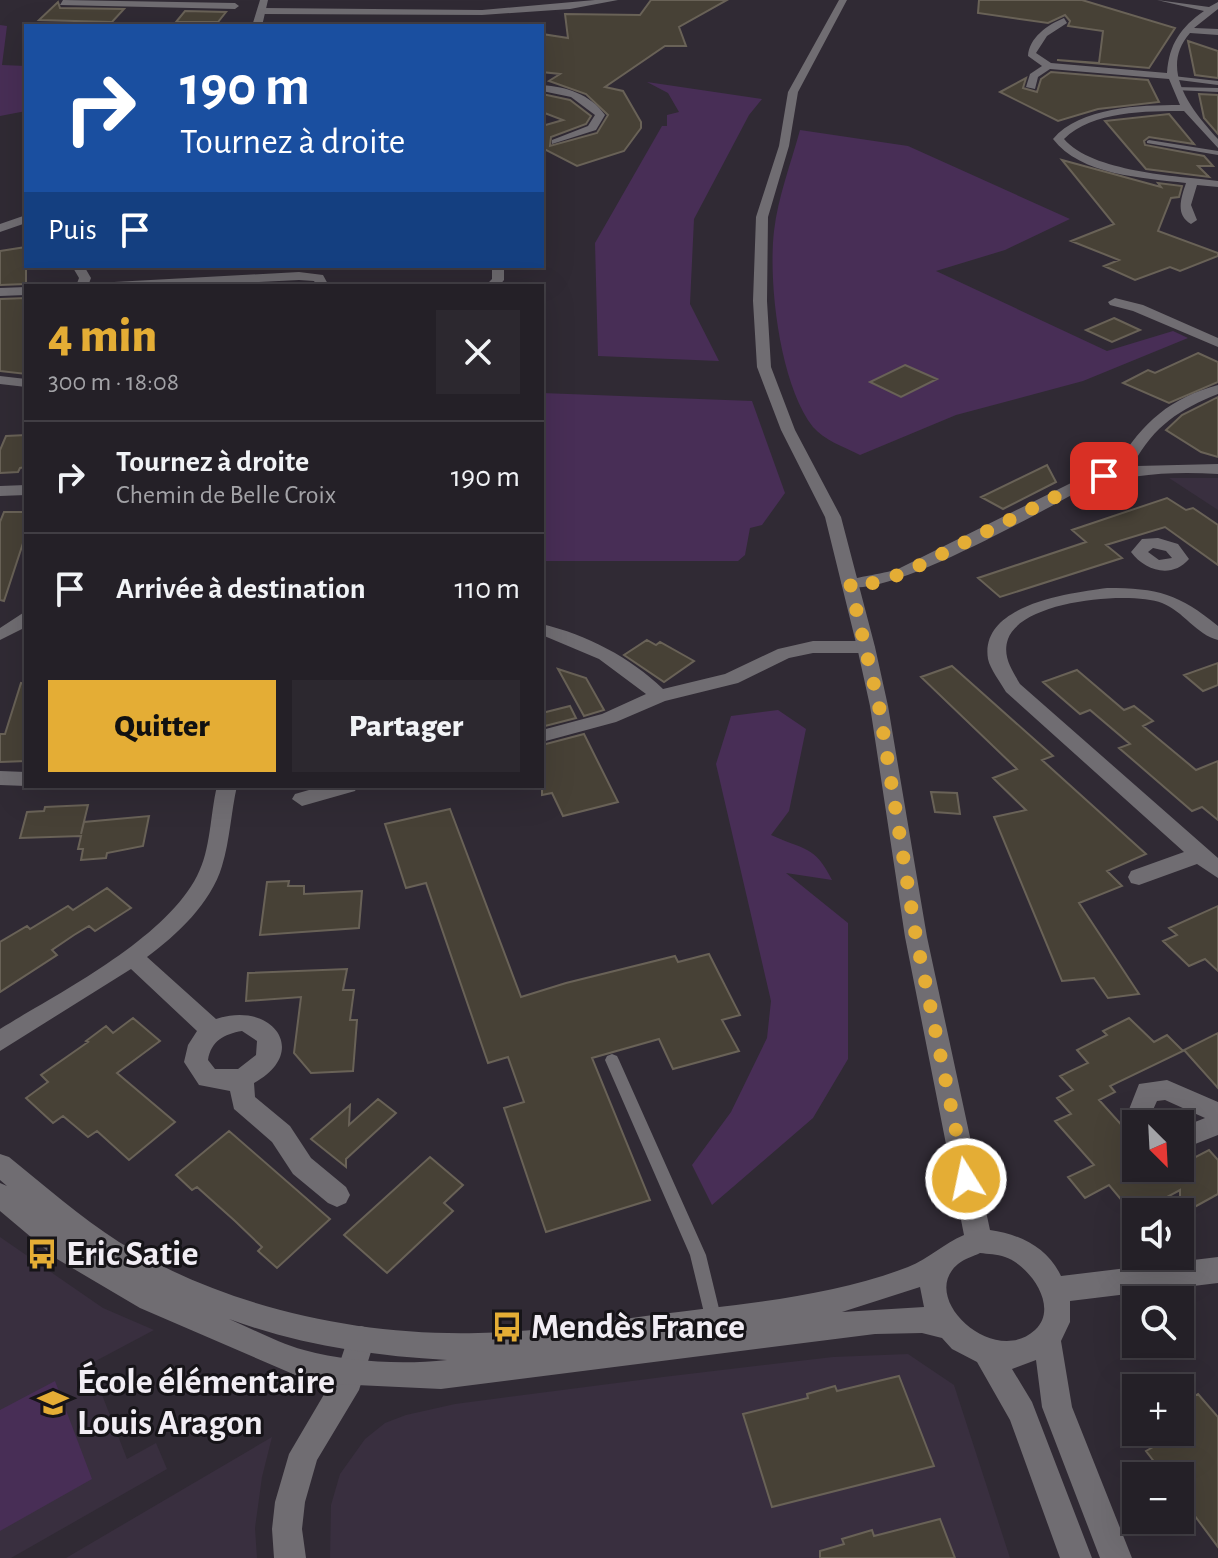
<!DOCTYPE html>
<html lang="fr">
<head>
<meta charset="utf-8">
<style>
  body { margin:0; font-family:"Alegreya Sans",sans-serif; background:#2c282f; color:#f1f3f6; height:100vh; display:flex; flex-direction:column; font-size:30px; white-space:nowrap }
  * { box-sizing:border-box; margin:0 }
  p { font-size:26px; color:#a3a3a7 }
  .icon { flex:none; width:44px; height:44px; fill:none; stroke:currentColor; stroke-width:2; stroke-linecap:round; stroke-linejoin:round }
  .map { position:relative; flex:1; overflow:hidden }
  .side { position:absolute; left:24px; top:284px; width:520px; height:504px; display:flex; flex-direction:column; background:#242027; border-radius:0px; box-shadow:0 8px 32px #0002,0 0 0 2px #413e44 }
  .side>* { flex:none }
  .banner { position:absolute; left:24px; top:24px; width:520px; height:244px; border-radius:0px; box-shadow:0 8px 32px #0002,0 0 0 2px #413e44; background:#1a4fa0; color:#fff; overflow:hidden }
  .needle { width:52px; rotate:156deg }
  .tools { position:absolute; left:1122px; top:1110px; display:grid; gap:16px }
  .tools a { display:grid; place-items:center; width:72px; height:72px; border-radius:0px; background:#242027; box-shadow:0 8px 32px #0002,0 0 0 2px #413e44; font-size:40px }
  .pin { position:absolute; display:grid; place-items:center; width:68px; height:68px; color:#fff; margin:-34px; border-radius:16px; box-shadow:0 4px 12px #0006 }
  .me { position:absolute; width:88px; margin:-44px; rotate:350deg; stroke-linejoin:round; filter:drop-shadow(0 0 6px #0008) }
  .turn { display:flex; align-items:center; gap:28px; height:168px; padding:0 24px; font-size:36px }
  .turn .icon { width:104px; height:104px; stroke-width:2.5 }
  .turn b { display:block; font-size:56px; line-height:68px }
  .then { display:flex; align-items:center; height:76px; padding:0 24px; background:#0003; gap:16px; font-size:30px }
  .round { display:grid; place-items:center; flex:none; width:84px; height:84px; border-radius:0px; background:#2c282f }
  .summary { display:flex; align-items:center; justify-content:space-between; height:136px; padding:0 24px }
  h1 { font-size:48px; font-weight:800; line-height:60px; color:#e4ad35 }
  .button { display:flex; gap:16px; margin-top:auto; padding:16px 24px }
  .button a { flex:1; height:92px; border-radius:0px; background:#e4ad35; color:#111; font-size:32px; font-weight:800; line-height:92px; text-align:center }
  .button a+a { background:#2c282f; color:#f1f3f6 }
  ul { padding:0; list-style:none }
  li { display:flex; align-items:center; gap:24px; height:112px; padding:0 24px; border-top:2px solid #413e44 }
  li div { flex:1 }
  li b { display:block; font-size:30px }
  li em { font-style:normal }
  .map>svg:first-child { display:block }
</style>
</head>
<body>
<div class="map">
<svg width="1218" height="1558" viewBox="0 0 1218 1558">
  <rect width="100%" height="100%" fill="#302a34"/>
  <path fill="#392f3f" d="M1169,478H1218V510Z
    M0,1237L103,1308L154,1330L90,1364L127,1459L156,1443L167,1469L11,1558H0Z
    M908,1354L954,1385L1010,1558H330L331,1505L340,1474L365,1439L385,1423L406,1415L455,1404L663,1377L833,1357Z
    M272,1437L262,1477L255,1528L257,1558H66Z"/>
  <path fill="#482e56" d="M0,25L7,26L2,65L26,66V111L0,116Z
    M647,82L762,99L749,115L694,219L690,304L719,361L598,356L595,243L662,126H667V115L679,112L668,93Z
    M800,130L908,146L1070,219L1005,250L936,271L1107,351L1173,331L1188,338L1083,381L956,415L860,455C844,447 824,440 813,427C780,385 768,283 774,231C778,197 791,163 800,130Z
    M542,393L752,401L785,493L762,525L750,528L745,555L738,561H542Z
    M778,710L806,729L789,811L771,835C803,850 815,845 832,880L786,873L848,923V1059L813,1118L712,1205L692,1165L731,1112L767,1038L771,1001L716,764L731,716Z
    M55,1381L92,1479L0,1531V1410Z"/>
  <path fill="#474136" stroke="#696257" stroke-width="2" d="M651,0H727L679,27L686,46H665L605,87L623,91L641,122V128L624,151L577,166L542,148V126L563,120L542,112V94L570,100L591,116L586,124L551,137L550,146L597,133L608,115L586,94L549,81L560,74L542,72V34L568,38L565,14L640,15Z
    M979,0H1082L1175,28L1149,68L1057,60L1099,63L1103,31L1068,26L1070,21L1065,15L1048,23L978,13Z
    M58,2L60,8L124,9L112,22L39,20Z
    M185,11L226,12L218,22H176Z
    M1188,41L1218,51V78L1195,75Z
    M1051,72L1148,80L1159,102L1098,109L1058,121L1000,92L1026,78L1023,88L1037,92L1041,79Z
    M1199,94L1218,95V134L1204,118Z
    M1169,114L1194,144L1149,137L1144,141L1145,145L1204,156L1213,166H1198L1209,177L1146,169L1105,121Z
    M1062,160L1161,187L1158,183L1182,186L1179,197L1171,198L1158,231L1218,253V256L1180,271L1170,267L1135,280L1104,266L1119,260L1071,241L1114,224Z
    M26,247V284L0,285V251Z
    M26,298V374L0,371V299Z
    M1114,318L1140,330L1112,342L1086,330Z
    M1198,353L1218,362V382L1169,403L1123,383L1148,370L1155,373Z
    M905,365L937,379L901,397L870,382Z
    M1218,397V457L1201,452L1166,430L1182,415Z
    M26,435V467L20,468L18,472L0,473V450L6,436Z
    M1047,465L1056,482L1003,509L981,497Z
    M1167,498L1186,510L1193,508L1218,525V565L1165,527L1106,545L1122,558L1000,597L978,578L1086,542L1072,530Z
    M4,512H26V534L4,601L0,600V522Z
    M647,640L656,645L660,642L694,661L664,682L624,655Z
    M1218,663V685L1203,691L1184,675Z
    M952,666L1053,756L1042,760L1146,854L1107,871L1122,886L1079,903L1139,994L1108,998L1094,978L1062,981L994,817L1026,810L993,778L1017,769L921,677Z
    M558,669L586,678L604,710L584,716Z
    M1077,670L1124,710L1134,706L1153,721L1143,726L1196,770L1218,761V820L1202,807L1192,811L1119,748L1130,744L1090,710L1080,714L1043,682Z
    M21,683L26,684V761L0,762V734H5Z
    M570,706L576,718L545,726L542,713Z
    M584,734L618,802L563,816L552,793L542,795V745Z
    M931,792L957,793L960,814L935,812Z
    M88,805L81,834L84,822L149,816L143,846L107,853L106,858L81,860L83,849H78L81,836L20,838L27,812L44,811L45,807Z
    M450,809L521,997L566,983L675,956L678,962L709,954L740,1015L722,1020L739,1051L673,1069L659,1039L592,1058L650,1200L546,1232L504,1108L524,1102L508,1057L488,1063L426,883L406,888L385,824Z
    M289,881L288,886H304V894L362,891L359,928L260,935L267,882Z
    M107,888L131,908L95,931L89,926L74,935L52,950L57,955L0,992V942L27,926L30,929L68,906L73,910Z
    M1218,906V971L1205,959L1189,966L1163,941L1177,935L1169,928Z
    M347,969L343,990H354L350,1020H357L353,1071L311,1073L294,1053L301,997L246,1001L248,973Z
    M133,1018L160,1041L117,1073L175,1122L129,1160L97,1131L88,1137L63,1116L53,1123L26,1098L48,1082L41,1075L88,1042L86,1041L106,1026L113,1033Z
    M1129,1018L1154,1042L1167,1035L1183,1051L1110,1086L1115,1092L1099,1100L1136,1141V1168H1180V1165L1209,1150L1218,1160V1194L1180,1215V1190L1134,1215L1109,1185L1085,1198L1068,1177L1094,1165L1055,1121L1071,1114L1057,1098L1073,1090L1060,1076L1088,1063L1077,1050L1107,1035L1103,1031Z
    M1218,1033V1088L1184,1050Z
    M378,1099L396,1113L346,1159V1167L311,1139L350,1105L349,1125Z
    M229,1131L330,1219L277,1268L258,1251L262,1247L235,1221L197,1187L192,1190L176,1175Z
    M430,1157L463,1185L444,1203L453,1211L387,1273L344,1235Z
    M899,1376L934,1466L772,1507L743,1414L808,1398L807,1394L835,1386L837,1391Z
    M1198,1394L1218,1417V1547L1180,1496V1476H1165L1146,1451L1180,1432V1405Z
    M940,1519L955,1558H820V1551L844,1544L842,1539L872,1530L874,1536Z"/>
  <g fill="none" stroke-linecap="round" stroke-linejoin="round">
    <path fill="#706d72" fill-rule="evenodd" d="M1173,76L1218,81V85L1171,79Z
      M1176,87L1218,88V92L1174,90Z
      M1149,140L1218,151V155L1147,143V141Z
      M612,1054L617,1056L619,1060L706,1255L722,1321L720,1327L714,1329L708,1327L706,1321L690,1255L605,1060L607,1056Z"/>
    <path fill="#706d72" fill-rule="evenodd" d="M63,0L235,3L239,6L235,9L60,5Z
      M595,0H618L570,9L482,15L263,14L259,11L263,8L482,10Z
      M1157,0L1209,7L1218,2V9L1194,28L1218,29V35L1190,33C1158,69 1192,111 1218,139V148L1184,111C1147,111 1092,111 1064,139C1092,172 1177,176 1218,181V187L1197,185L1191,205L1197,220L1191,224C1175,215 1181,198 1186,183C1143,178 1080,175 1053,139C1080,107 1140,105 1180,105L1169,79L1050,69L1038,77L1035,89L1026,87L1030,74L1042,66L1028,56C1029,38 1047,25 1064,18L1067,23L1047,36L1036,53L1051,63L1167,73C1169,44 1181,27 1204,11Z
      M542,85C567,87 590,94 605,115L596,130L552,144V140L588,126L595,115L571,97L542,91Z
      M72,266H84L91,278L88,286H76L79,278Z
      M492,266H504V280L499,286H485L492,279Z
      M299,272L323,275L329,286H317L314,281L299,280L185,286H108L114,282Z
      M26,287V295L0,296V288Z
      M1115,298L1143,305L1218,338V347L1133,311L1110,305L1108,302Z
      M0,376L26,379V387L0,384Z
      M1218,385V394C1180,409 1154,426 1134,463L1137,466L1218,464V474C1172,471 1129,474 1085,488C1048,507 870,610 841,583C848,578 884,574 898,569L1073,482L1122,469L1118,464C1141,423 1172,397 1218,385Z
      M26,485V495L0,496V486Z
      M1158,538L1178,544L1189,559C1172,579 1145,571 1131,552L1142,539ZM1153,548L1166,551L1172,558L1159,560L1148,552Z
      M1107,588C1158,588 1179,594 1218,626V640C1197,635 1183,611 1162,603C1130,591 1022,600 1008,639C1002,656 1012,670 1020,684L1218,858V878L1197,864L1139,885L1131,883L1128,877L1131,871L1184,852L1006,692C1001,683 990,669 988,659C979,604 1071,593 1107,588Z
      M26,611V627L0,640V628Z
      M542,624C587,635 630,657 663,689L725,674L778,649L813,641H866L875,647L866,653H813L789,658L738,683L665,701L616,722L542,742V730L602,714L646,694L599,659L542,635Z
      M0,771L26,772V786L0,785Z
      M217,786H237C231,812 230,840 222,866C211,903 177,935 147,957L216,1019C272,1000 311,1052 254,1083L255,1097L290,1126L311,1158L346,1187L350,1195L346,1203L337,1207L328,1203L293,1174L272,1142L234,1109L230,1091L199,1085L184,1062L188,1045L197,1031L131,969L0,1051V1029C60,992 164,940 197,876C211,849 210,815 217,786ZM242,1031L257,1041L256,1055L238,1069H215L208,1060C211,1041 224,1034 242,1031Z
      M323,786H358L355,791L302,806L292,799L295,794Z
      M1167,1080L1218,1102V1135L1180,1150V1128L1205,1118L1165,1100L1157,1101L1152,1112L1158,1124H1136V1129L1128,1112L1139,1084Z
      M361,1326L371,1329L375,1339L359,1390L317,1460L305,1502L302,1529L306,1558H274L272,1529L275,1502L289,1454L336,1374L351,1329Z"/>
    <path fill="#706d72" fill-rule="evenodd" d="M260,0H268L262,26H252Z
      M839,0H847L798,92L789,146L768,217L767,301L771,367L795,430L841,517L875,647L888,706L927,937L990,1230C1020,1234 1048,1248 1061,1276L1218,1257V1283L1070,1301V1322L1061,1341L1072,1407L1132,1558H1100L1042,1407L1036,1360L1012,1369L1032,1402L1092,1558H1060L1010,1420L977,1362L952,1349L942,1338L922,1333L875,1334L441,1389L335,1384L300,1377L140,1308L57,1259L0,1211V1183L7,1186L0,1180V1154L9,1157C45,1186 80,1217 119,1242C224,1307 356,1336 478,1333C537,1332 595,1323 653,1315C738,1304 827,1298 908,1267C930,1258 943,1244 964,1235L905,937L870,706L857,647L825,517L781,430L757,367L753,301L756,217L779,146L788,92ZM980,1253C988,1254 997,1254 1005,1257C1029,1265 1060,1307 1035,1330C994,1368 917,1298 958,1264C964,1259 974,1256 980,1253ZM920,1287L924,1307L842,1312ZM229,1319C299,1345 372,1356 447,1360C401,1365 348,1362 304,1350C278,1343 253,1329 229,1319Z
      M26,215V223L0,232V224Z"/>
  </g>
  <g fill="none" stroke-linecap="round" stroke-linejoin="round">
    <path stroke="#e4ad35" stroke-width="14" stroke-dasharray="0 25.2" d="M966,1179L916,937L879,706L850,583H873L904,573L1079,485L1104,476"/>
  </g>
  <defs>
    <g id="bus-bare" transform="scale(2.4)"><path d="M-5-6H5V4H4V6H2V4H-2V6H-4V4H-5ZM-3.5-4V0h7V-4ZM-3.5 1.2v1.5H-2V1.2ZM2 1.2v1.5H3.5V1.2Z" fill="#e4ad35" stroke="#161418" stroke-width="2.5" paint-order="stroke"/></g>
    <g id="school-bare" transform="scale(2.4)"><path d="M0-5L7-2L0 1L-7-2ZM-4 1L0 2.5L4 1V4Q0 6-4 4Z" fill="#e4ad35" stroke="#161418" stroke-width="2.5" paint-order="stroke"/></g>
  </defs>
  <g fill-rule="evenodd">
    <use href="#bus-bare" x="42" y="1254"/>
    <use href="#bus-bare" x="507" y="1327"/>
    <use href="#school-bare" x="53" y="1403"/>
  </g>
  <g text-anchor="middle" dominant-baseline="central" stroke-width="6" stroke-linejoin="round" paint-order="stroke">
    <g font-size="36" font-weight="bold" fill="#f1edf4" stroke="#161418" text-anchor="start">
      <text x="66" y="1254">Eric Satie</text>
      <text x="531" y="1327">Mendès France</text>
      <text x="77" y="1382">École élémentaire<tspan x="77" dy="41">Louis Aragon</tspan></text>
    </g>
  </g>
</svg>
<div class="tools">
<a><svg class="needle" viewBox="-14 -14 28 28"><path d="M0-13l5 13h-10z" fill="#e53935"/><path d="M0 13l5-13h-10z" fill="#a3a3a7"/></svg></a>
<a><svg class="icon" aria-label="sound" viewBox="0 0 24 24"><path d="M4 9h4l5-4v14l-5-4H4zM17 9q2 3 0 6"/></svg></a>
<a><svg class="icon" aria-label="search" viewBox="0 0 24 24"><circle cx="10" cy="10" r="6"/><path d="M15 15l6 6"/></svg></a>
<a>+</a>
<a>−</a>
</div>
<div class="pin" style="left:1104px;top:476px;background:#d93025"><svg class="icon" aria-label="arrive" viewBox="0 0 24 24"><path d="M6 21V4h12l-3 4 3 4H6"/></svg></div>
<svg class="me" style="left:966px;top:1179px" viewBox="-20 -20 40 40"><circle r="17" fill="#e4ad35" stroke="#fff" stroke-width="3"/><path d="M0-11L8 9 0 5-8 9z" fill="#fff"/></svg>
<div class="banner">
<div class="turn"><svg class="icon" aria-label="right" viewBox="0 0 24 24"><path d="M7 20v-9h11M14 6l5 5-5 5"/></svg><div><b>190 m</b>Tournez à droite</div></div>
<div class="then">Puis<svg class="icon" aria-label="arrive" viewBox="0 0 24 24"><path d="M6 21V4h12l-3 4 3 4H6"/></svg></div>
</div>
<section class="side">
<div class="summary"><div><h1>4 min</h1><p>300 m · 18:08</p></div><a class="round"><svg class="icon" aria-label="close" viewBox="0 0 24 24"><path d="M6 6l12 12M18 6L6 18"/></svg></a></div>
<ul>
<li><svg class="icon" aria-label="right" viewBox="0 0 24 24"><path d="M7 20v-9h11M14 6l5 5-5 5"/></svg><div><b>Tournez à droite</b><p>Chemin de Belle Croix</p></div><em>190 m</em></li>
<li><svg class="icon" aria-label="arrive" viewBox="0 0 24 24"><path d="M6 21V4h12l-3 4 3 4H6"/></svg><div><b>Arrivée à destination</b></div><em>110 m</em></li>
</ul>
<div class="button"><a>Quitter</a><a>Partager</a></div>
</section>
</div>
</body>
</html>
